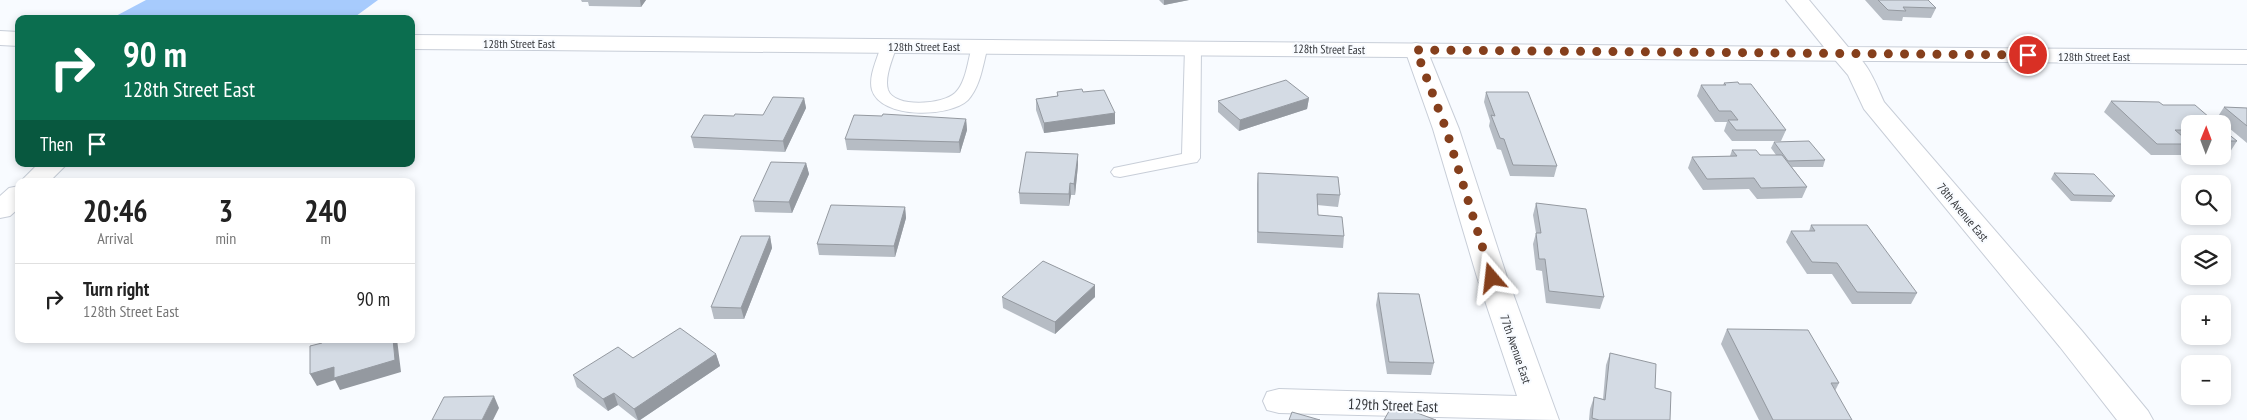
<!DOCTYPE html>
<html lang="en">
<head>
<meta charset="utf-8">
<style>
  body { margin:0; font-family:"PT Sans Narrow",sans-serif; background:#f2f2f2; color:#222; height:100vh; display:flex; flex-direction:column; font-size:19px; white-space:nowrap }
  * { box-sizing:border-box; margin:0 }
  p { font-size:16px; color:#767676 }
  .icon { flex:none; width:28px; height:28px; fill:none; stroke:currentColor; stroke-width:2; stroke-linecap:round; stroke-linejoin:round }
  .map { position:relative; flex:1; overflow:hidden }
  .sheet { position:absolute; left:15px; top:178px; width:400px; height:165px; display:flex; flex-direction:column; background:#fff; border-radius:10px; box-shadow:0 2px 8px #0003 }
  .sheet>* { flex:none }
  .hud { position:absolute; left:15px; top:15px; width:400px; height:152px; border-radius:10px; box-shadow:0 2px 8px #0003; background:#0b6e4f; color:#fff; overflow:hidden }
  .needle { width:32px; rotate:1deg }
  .tools { position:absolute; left:2181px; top:115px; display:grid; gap:10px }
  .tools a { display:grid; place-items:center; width:50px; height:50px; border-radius:10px; background:#fff; box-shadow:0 2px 8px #0003; font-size:25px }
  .pin { position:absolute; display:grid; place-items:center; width:42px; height:42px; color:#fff; margin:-21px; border:2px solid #fff; border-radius:50%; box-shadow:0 1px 5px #0007 }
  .me { position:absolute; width:55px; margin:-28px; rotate:343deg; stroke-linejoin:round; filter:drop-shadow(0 0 4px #0008) }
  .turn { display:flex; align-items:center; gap:18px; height:105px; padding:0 25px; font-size:22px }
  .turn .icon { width:65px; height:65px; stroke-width:2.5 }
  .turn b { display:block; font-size:35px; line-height:42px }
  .then { display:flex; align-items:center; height:48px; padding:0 25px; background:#0003; gap:10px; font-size:19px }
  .eta { display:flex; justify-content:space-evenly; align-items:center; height:85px; text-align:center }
  .eta b { font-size:30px; font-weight:700; line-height:35px }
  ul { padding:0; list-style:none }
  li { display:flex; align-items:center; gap:15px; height:70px; padding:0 25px; border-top:1px solid #e0e0e0 }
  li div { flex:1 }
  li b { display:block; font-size:19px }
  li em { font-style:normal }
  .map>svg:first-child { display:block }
</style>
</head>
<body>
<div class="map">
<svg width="2247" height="420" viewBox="0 0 2247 420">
  <rect width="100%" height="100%" fill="#f8fbff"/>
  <path fill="#a7cbfd" d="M146,0H378L352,19L114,17Z"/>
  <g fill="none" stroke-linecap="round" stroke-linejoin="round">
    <g stroke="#c8ced8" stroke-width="2">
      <path id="service" d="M889,40L895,42L897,45C893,58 884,77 888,90C895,109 944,104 955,93C966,83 968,60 972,46L974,43H986L988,46C983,63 981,86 968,100C949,118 881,119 872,90C868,76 878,58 881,45L883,42Z
        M1193,42L1199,44L1201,47L1200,158L1197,162L1191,163L1120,177L1114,176L1111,172L1114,168L1182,154L1185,47L1187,44Z"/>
    </g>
    <g stroke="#c8ced8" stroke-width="2">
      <path id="minor" d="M1416,43L1424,45L1427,50L1459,129L1507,277L1559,420L1279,413L1267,410L1263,401L1267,392L1279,389L1517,396L1477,277L1433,129L1405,50L1408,45Z
        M1842,47C1865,53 1875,82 1884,102L2082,331L2148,411L2153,420H2117L2060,347L1864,109L1848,75L1830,54L1834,49Z
        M38,164H67L50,181H21Z
        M19,186V208L10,216L0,218V196L9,188Z"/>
    </g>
    <g stroke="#c8ced8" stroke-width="2">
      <path id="tertiary" d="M1786,0H1809L1848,47L2247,50V64L411,49V35L1824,47Z
        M0,31L19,32V46L0,45Z"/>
    </g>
    <use href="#service" fill="#fff" fill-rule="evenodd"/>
    <use href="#minor" fill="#fff" fill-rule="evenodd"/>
    <use href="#tertiary" fill="#fff" fill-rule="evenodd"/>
  </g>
  <path fill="#b6bcc4" d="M581,0H646L641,7L589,6L588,2H582Z
    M1159,0H1189L1164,5Z
    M1865,0H1928L1936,8L1931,18L1903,17L1902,21L1883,20Z
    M1724,83L1739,84L1786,130L1781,141H1732L1724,131L1727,122H1715L1697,96L1701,85H1723Z
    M1057,92H1083L1115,113V124L1044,133L1036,110V99L1057,96Z
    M1486,92L1557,166L1554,177L1510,176L1501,150L1497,149L1489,126L1490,121L1484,102Z
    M804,98L806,108L785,152L694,148L691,137L734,116L763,115Z
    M1309,98L1307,109L1239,131L1218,112V101Z
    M2111,101L2163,105L2190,124V141H2188L2190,143V147L2184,155H2151L2104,112Z
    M2224,107L2247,108V143L2217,118Z
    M966,119L967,130L960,153L847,150L845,139Z
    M2222,129L2237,141L2230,152H2222Z
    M1774,142L1825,160L1823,167H1792L1807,187L1802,198L1757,199L1749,189L1703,190L1688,168L1692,157L1730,156L1732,150L1760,155H1776L1771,148Z
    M806,163L809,174L792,213L755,212L753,201Z
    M1078,165L1075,195H1071L1069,206L1020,204L1019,193Z
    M1258,173L1340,195L1338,207L1317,205L1318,215L1344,236L1343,248L1257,243V184Z
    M2054,173L2115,196L2111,202L2071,201L2051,179Z
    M1536,203L1604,297L1600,309L1546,303L1542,271L1536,270L1533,244L1536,233L1533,215Z
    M905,207L906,218L895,257L819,255L817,244Z
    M1811,225L1917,293L1911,304H1852L1832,274H1807L1786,242L1791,231H1809Z
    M770,236L772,248L744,319H714L711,307Z
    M1378,293L1434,363L1431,375L1387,374L1376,305Z
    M1002,297H1095L1055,334L1003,308Z
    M1727,329L1839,383L1835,391L1852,420H1759L1721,344Z
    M1610,353L1655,388L1670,420H1589L1590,409L1594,397L1603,399L1606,365Z
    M716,354L720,366L640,420H637L618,405L608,411L577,387L573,375L633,358Z"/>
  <path fill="#9499a0" d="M640,0H646L641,7Z
    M1164,0H1189L1164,5Z
    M804,98L806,108L785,152L783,141Z
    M1309,98L1307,109L1239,131L1240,120Z
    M1115,113V124L1044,133V123Z
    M966,119L967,130L960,153L959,142Z
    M1078,154V165L1075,195L1074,184Z
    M806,163L809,174L792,213L789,202Z
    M1070,183L1071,195L1069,206V194Z
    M905,207L906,218L895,257L894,246Z
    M770,236L772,248L744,319L741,308Z
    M1095,285V297L1055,334V322Z
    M393,339H397L401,372L340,390L335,380L317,386L310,374Z
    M716,354L720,366L640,420H638L634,409Z
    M614,393L618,405L608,411L603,399Z
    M494,396L499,408L493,420H482Z"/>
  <path fill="#d4dbe4" stroke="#9499a0" d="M1878,0H1928L1936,8L1903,7L1906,11L1888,10Z
    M1286,80L1309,98L1240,120L1218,101Z
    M1738,82L1739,84H1751L1786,130H1736L1728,120H1738L1731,111H1719L1701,85H1726L1724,83Z
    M1082,89L1083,92L1104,90L1115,113L1044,123L1036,99L1058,96L1057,92Z
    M1486,92H1528L1557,166L1513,165L1504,139L1500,138L1491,115L1495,116Z
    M773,97L804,98L783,141L691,137L704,115L734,116L735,114L763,115Z
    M2111,101L2159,102L2163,105H2195L2217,124H2190V130H2175L2190,143V144H2157Z
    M2224,107L2247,108V126Z
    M883,114L966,119L959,142L845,139L854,115L882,116Z
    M2222,129L2237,141H2222Z
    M1809,141L1825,160L1788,161L1774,142Z
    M1732,150H1756L1760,155H1782L1807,187L1761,188L1754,178L1707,179L1692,157L1737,156Z
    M1026,152L1078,154L1074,184L1070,183L1069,194L1019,193Z
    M771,162L806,163L789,202L753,201Z
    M1258,173L1338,177L1340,195L1317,194L1318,215L1342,217L1344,236L1258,232Z
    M2054,173L2094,174L2115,196L2074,195Z
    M1536,203L1586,209L1604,297L1549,291L1545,259H1539L1536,233H1541Z
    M831,205L905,207L894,246L817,244Z
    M1811,225H1867L1917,293L1857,292L1837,263L1812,262L1791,231H1815Z
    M741,236H770L741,308L711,307Z
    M1043,261L1095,285L1055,322L1002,297Z
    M1378,293L1419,294L1434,363L1389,362Z
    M680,328L716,354L634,409L614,393L603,399L573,375L618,347L633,358Z
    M1727,329L1808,330L1839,383H1831L1852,420H1773Z
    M322,339H393L395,360L334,378V367L310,374V346L322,343Z
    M1610,353L1656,364L1655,388L1671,392L1670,420H1599L1592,418L1594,397L1605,400Z
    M494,396L482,420H432L444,397Z
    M1393,404L1436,420H1384Z
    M1292,412L1320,420H1289Z"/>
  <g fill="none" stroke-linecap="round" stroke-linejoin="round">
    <path stroke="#853f1c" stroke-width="9" stroke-dasharray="0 16.2" d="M1492,278L1446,129L1416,50L2028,55"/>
  </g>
  <g text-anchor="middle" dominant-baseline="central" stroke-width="4" stroke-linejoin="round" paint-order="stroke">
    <g font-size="12" fill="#34363a" stroke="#f8fbff">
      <text x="519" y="43">128th Street East</text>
      <text x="924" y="46">128th Street East</text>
      <text transform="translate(1329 49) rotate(1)">128th Street East</text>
      <text x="2094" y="56">128th Street East</text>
      <text transform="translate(1963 212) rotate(50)">78th Avenue East</text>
      <text transform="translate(1516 349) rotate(71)">77th Avenue East</text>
    </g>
    <g font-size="15" fill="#34363a" stroke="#f8fbff">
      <text transform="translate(1393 405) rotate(2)">129th Street East</text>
    </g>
  </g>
</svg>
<div class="tools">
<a><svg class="needle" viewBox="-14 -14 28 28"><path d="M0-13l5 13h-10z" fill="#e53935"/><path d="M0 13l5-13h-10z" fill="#767676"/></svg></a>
<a><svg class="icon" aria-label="search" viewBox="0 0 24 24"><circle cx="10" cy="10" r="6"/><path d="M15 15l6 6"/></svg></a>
<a><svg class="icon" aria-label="layers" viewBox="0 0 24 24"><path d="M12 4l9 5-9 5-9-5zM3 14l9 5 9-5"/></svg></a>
<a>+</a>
<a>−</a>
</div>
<div class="pin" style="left:2028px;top:55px;background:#d93025"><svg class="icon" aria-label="arrive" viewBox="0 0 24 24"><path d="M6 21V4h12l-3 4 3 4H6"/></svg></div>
<svg class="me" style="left:1492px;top:278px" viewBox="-20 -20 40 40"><path d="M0-17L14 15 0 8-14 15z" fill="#853f1c" stroke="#fff" stroke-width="4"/></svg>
<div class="hud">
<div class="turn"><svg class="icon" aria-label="right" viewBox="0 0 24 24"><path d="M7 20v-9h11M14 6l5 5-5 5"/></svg><div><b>90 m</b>128th Street East</div></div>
<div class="then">Then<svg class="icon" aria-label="arrive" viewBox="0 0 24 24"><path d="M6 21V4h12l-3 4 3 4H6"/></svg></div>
</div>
<section class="sheet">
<div class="eta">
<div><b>20:46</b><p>Arrival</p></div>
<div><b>3</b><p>min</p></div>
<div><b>240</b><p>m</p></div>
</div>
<ul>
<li><svg class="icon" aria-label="right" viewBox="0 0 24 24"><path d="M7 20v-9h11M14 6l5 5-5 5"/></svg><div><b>Turn right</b><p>128th Street East</p></div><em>90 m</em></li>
</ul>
</section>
</div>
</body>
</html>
